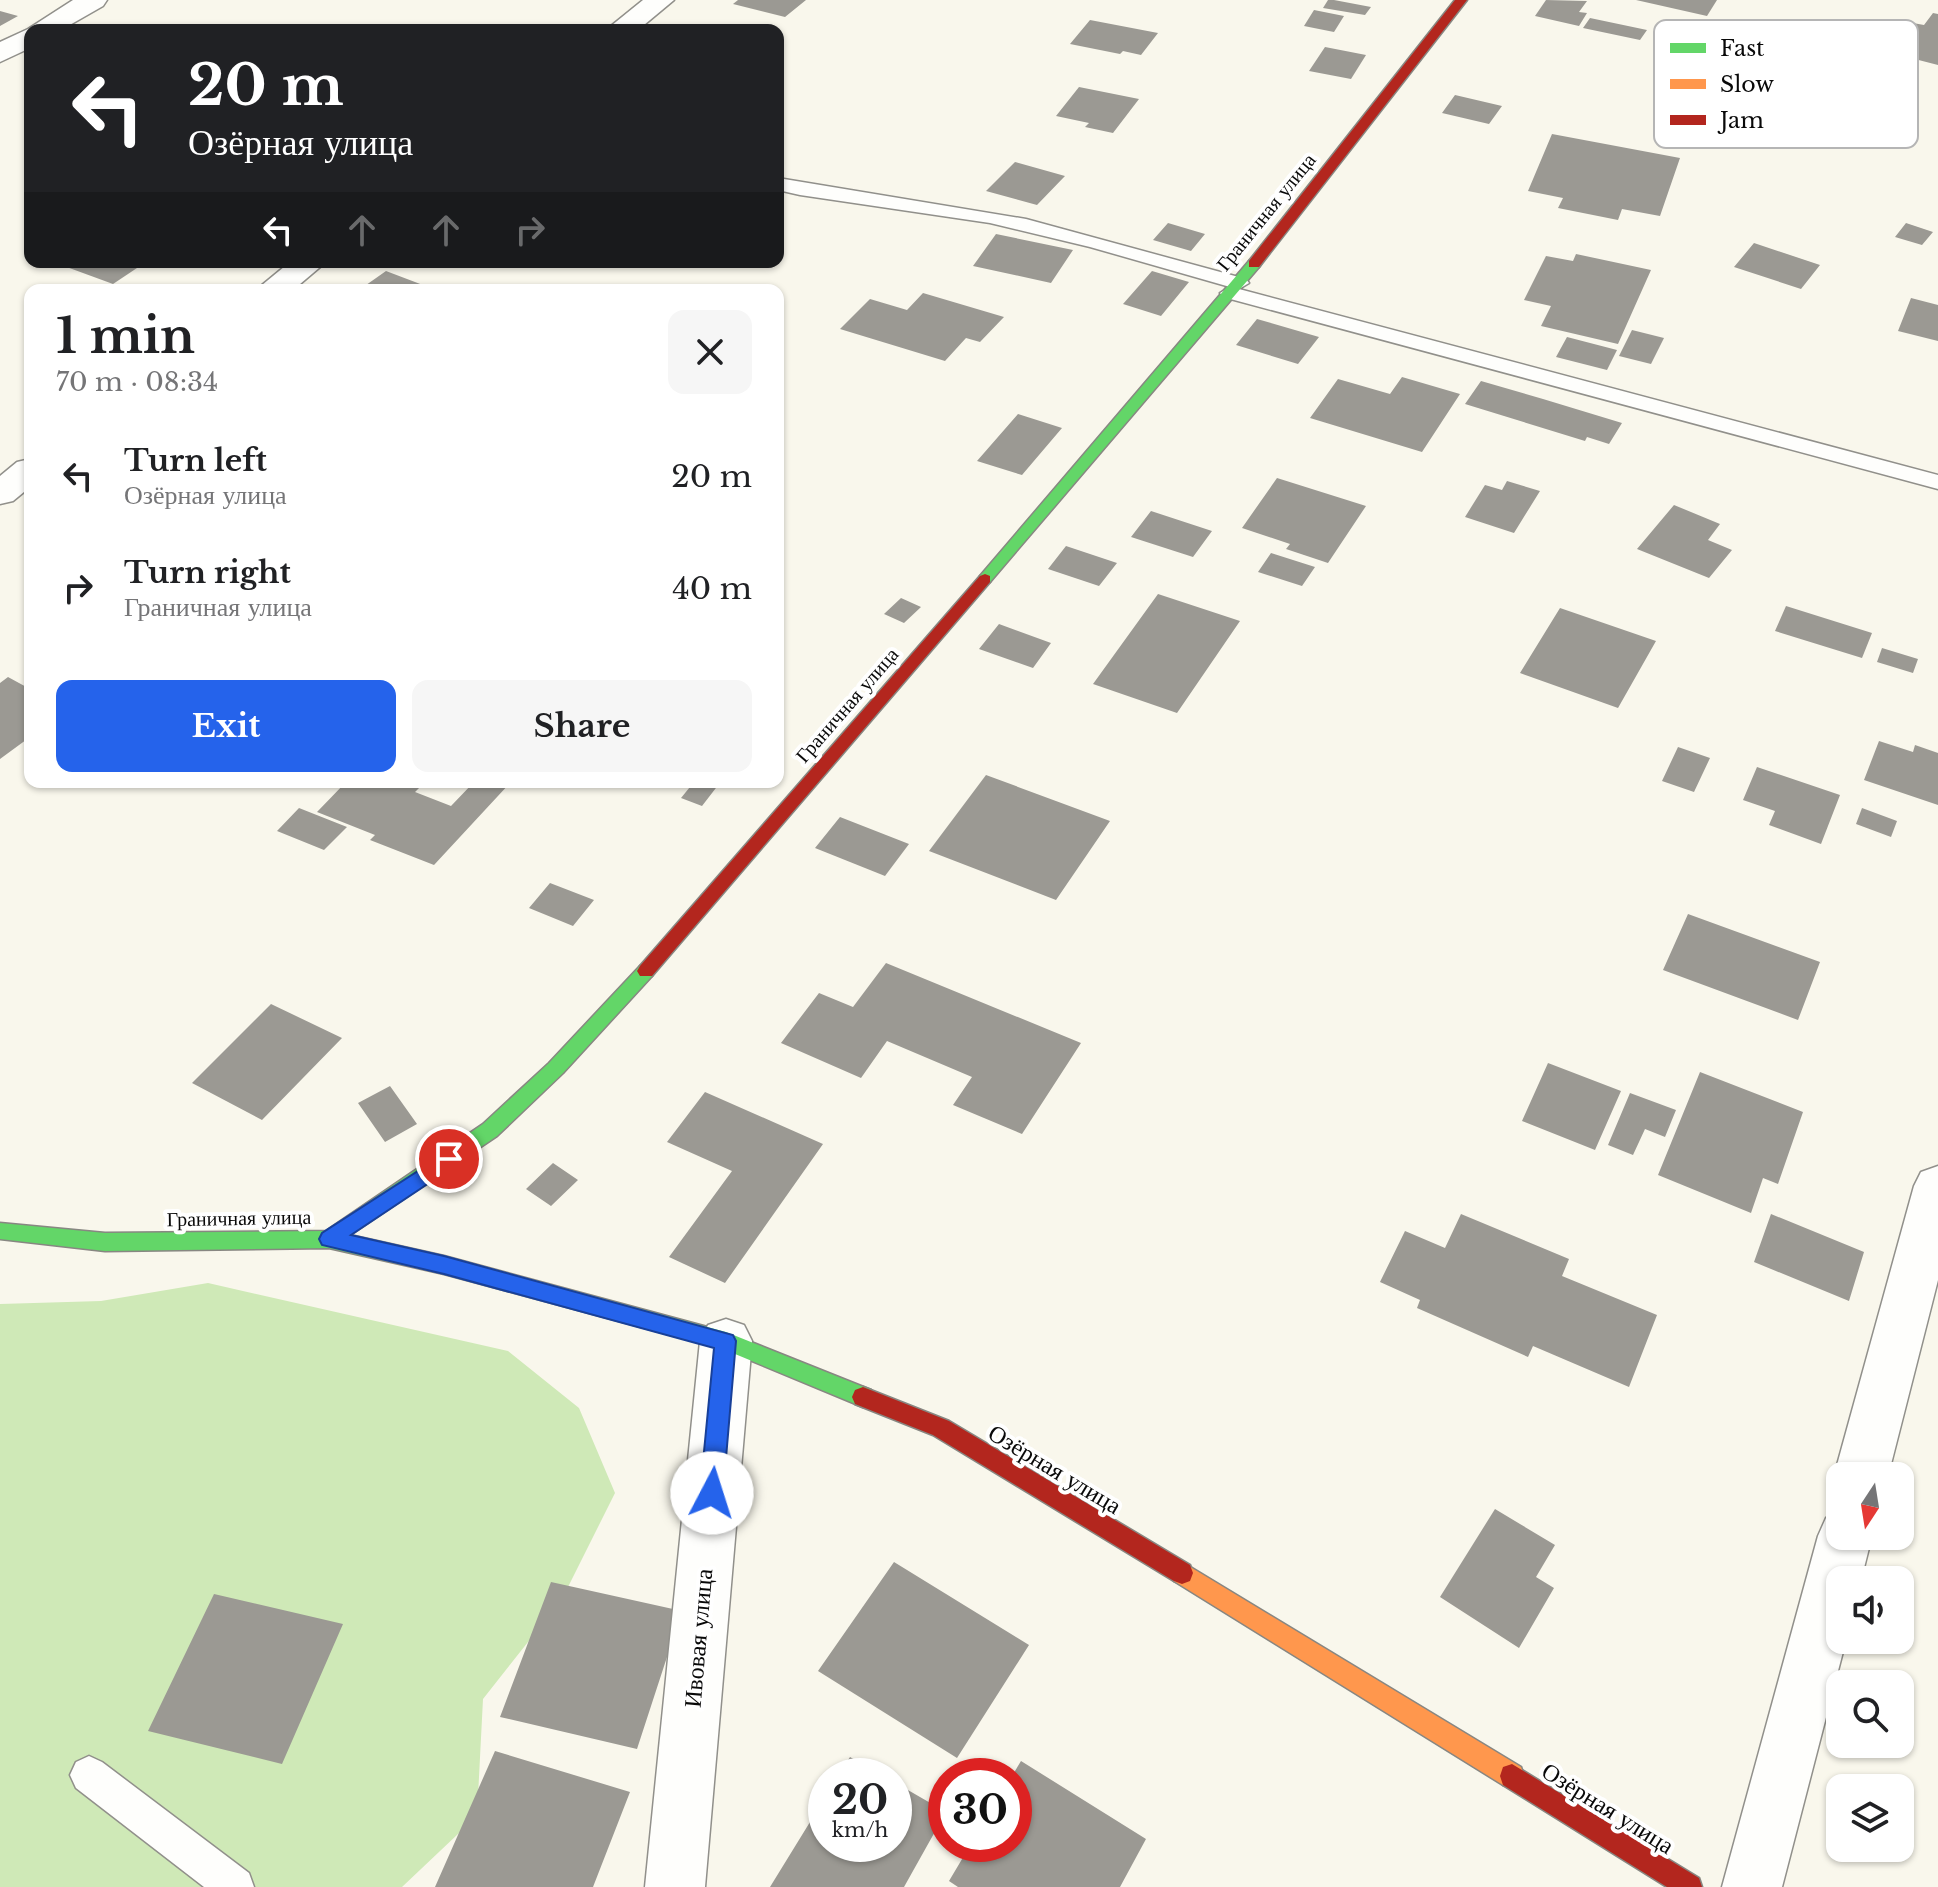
<!DOCTYPE html>
<html lang="en">
<head>
<meta charset="utf-8">
<style>
  body { margin:0; font-family:"Libre Baskerville",serif; background:#f6f6f6; color:#202124; height:100vh; display:flex; flex-direction:column; font-size:30px; white-space:nowrap }
  * { box-sizing:border-box; margin:0 }
  p { font-size:26px; color:#757577 }
  .icon { flex:none; width:44px; height:44px; fill:none; stroke:currentColor; stroke-width:2; stroke-linecap:round; stroke-linejoin:round }
  .map { position:relative; flex:1; overflow:hidden }
  .details { position:absolute; left:24px; top:284px; width:760px; height:504px; display:flex; flex-direction:column; background:#fff; border-radius:16px; box-shadow:0 2px 6px #0004 }
  .details>* { flex:none }
  .hud { position:absolute; left:24px; top:24px; width:760px; height:244px; border-radius:16px; box-shadow:0 2px 6px #0004; background:#202124; color:#fff; overflow:hidden }
  .needle { width:52px; rotate:192deg }
  .controls { position:absolute; left:1826px; top:1462px; display:grid; gap:16px }
  .controls a { display:grid; place-items:center; width:88px; height:88px; border-radius:16px; background:#fff; box-shadow:0 2px 6px #0004; font-size:40px }
  .speed { position:absolute; left:808px; top:1758px; display:flex; gap:16px; font-size:40px; font-weight:700; text-align:center }
  .speed>* { display:grid; place-content:center; width:104px; height:104px; border-radius:50%; background:#fff; box-shadow:0 2px 6px #0004; line-height:1 }
  .speed small { font-size:20px; font-weight:400 }
  .speed .limit { border:12px solid #d22; background:#fff; color:#111 }
  .pin { position:absolute; display:grid; place-items:center; width:68px; height:68px; color:#fff; margin:-34px; border:4px solid #fff; border-radius:50%; box-shadow:0 2px 8px #0007 }
  .me { position:absolute; width:88px; margin:-44px; rotate:5deg; stroke-linejoin:round; filter:drop-shadow(0 0 6px #0008) }
  .turn { display:flex; align-items:center; gap:28px; height:168px; padding:0 32px; font-size:36px }
  .turn .icon { width:104px; height:104px; stroke-width:2.5 }
  .turn b { display:block; font-size:56px; line-height:68px }
  .lanes { display:flex; align-items:center; height:76px; padding:0 32px; background:#0003; justify-content:center; gap:40px; direction:ltr }
  .lanes .off { opacity:.35 }
  .round { display:grid; place-items:center; flex:none; width:84px; height:84px; border-radius:16px; background:#f6f6f6 }
  .overview { display:flex; align-items:center; justify-content:space-between; height:136px; padding:0 32px }
  h1 { font-size:48px; font-weight:700; line-height:60px }
  .cta { display:flex; gap:16px; margin-top:auto; padding:16px 32px }
  .cta a { flex:1; height:92px; border-radius:16px; background:#2563eb; color:#fff; font-size:32px; font-weight:700; line-height:92px; text-align:center }
  .cta a+a { background:#f6f6f6; color:#202124 }
  ul { padding:0; list-style:none }
  li { display:flex; align-items:center; gap:24px; height:112px; padding:0 32px }
  li div { flex:1 }
  li b { display:block; font-size:30px }
  li em { font-style:normal }
  .map>svg:first-child { display:block }
</style>
</head>
<body>
<div class="map">
<svg width="1938" height="1887" viewBox="0 0 1938 1887">
  <rect width="100%" height="100%" fill="#f9f7ec"/>
  <path fill="#cfe9b7" d="M208,1283L508,1351L579,1408L615,1493L562,1599L483,1699L477,1816L402,1887H0V1304L101,1301Z"/>
  <path fill="#9b9993" d="M738,0H806L785,17L733,4Z
    M1328,0H1334L1371,7L1365,15L1323,8Z
    M1546,0L1587,1L1579,12L1587,13L1579,26L1535,16Z
    M1636,0H1717L1707,16Z
    M1314,10L1344,16L1334,32L1304,26Z
    M0,11L18,16L0,26Z
    M1933,13L1938,14V65L1903,56L1914,40L1903,38L1913,23L1924,25Z
    M1590,18L1647,30L1640,40L1583,28Z
    M1090,20L1158,33L1141,55L1123,51L1120,54L1070,44Z
    M1325,47L1366,55L1351,79L1309,71Z
    M1079,87L1139,99L1113,133L1085,127L1089,123L1056,116Z
    M1455,95L1502,106L1489,124L1442,113Z
    M1552,134L1680,158L1660,216L1622,209L1618,220L1558,208L1563,198L1528,191Z
    M1015,162L1065,176L1037,205L986,191Z
    M1168,223L1205,234L1191,251L1153,240Z
    M1906,223L1933,232L1922,245L1895,237Z
    M996,234L1073,250L1051,283L973,266Z
    M1754,243L1820,265L1801,289L1734,267Z
    M1576,254L1651,270L1618,344L1541,326L1551,306L1524,300L1546,256L1573,261Z
    M53,262H146L113,284Z
    M386,271L436,290H359Z
    M1152,271L1189,282L1161,316L1123,304Z
    M923,293L1004,317L980,342L966,338L945,361L840,329L870,299L907,310Z
    M1911,298L1938,305V341L1898,331Z
    M1257,319L1319,337L1298,364L1236,345Z
    M1632,330L1664,338L1651,364L1619,356Z
    M1567,337L1617,350L1607,370L1556,357Z
    M1402,377L1460,394L1422,452L1310,418L1338,379L1390,394Z
    M1481,381L1543,399L1622,423L1609,444L1587,437L1585,441L1465,404Z
    M1018,414L1062,428L1022,475L977,461Z
    M1277,478L1366,506L1328,563L1286,549L1290,544L1242,528Z
    M1507,481L1540,491L1514,533L1465,517L1485,485L1502,490Z
    M1674,505L1720,524L1708,540L1732,550L1709,578L1637,549Z
    M1151,511L1212,531L1193,557L1131,537Z
    M1066,546L1117,563L1099,586L1048,569Z
    M1271,553L1315,567L1302,586L1258,572Z
    M1158,594L1240,621L1177,713L1093,684Z
    M901,598L921,607L904,623L884,614Z
    M1786,606L1872,633L1862,658L1775,631Z
    M1560,608L1656,641L1618,708L1520,673Z
    M999,624L1051,643L1033,668L979,649Z
    M1882,648L1918,659L1913,673L1877,662Z
    M8,677L30,689V737L0,759V683Z
    M1879,741L1913,752L1915,745L1938,753V805L1864,780Z
    M1678,747L1710,758L1694,792L1662,781Z
    M1757,767L1840,795L1821,844L1769,825L1775,811L1743,800Z
    M986,775L1110,821L1056,900L929,851Z
    M346,782H425L415,792L451,806L474,782H511L434,865L370,840L375,835L317,812Z
    M694,782H713L719,784L702,806L681,798Z
    M299,808L347,827L324,850L277,831Z
    M1862,808L1897,821L1891,837L1856,824Z
    M840,817L909,844L885,876L815,848Z
    M550,883L594,900L573,926L529,908Z
    M1688,914L1820,962L1798,1020L1663,970Z
    M886,963L1081,1043L1022,1134L953,1105L972,1077L887,1041L861,1078L781,1043L819,993L853,1007Z
    M271,1004L342,1038L262,1120L192,1083Z
    M1548,1063L1621,1091L1595,1150L1522,1121Z
    M1700,1072L1803,1112L1778,1184L1763,1178L1751,1213L1658,1175Z
    M390,1086L417,1124L385,1142L358,1103Z
    M705,1092L823,1144L725,1283L669,1257L732,1171L667,1142Z
    M1630,1093L1676,1110L1665,1137L1645,1129L1633,1155L1608,1145Z
    M553,1163L578,1180L551,1206L526,1189Z
    M1461,1214L1569,1259L1562,1276L1657,1315L1629,1387L1533,1346L1528,1357L1417,1308L1420,1300L1380,1282L1405,1231L1445,1248Z
    M1771,1214L1864,1252L1849,1301L1754,1262Z
    M1495,1509L1555,1545L1536,1577L1554,1588L1519,1648L1440,1597Z
    M894,1562L1029,1645L957,1758L818,1671Z
    M551,1582L682,1611L637,1749L500,1717Z
    M214,1594L343,1624L282,1764L148,1731Z
    M495,1751L630,1792L593,1887H435Z
    M850,1757L883,1776H838Z
    M1021,1761L1146,1839L1120,1887H958L949,1881L971,1844H1014L1012,1776Z
    M894,1782L946,1812L904,1887H770L826,1796V1844H894Z"/>
  <g fill="none" stroke-linecap="round" stroke-linejoin="round">
    <g stroke="#91908b" stroke-width="3">
      <path id="lane" d="M778,178L1026,219L1246,279L1249,283L1239,289L1938,475V489L1223,297L1220,293L1230,287L1090,247L990,223L800,195L778,190Z
        M89,1756L102,1762L249,1873L254,1887H204L76,1788L70,1775L76,1762Z"/>
    </g>
    <g stroke="#91908b" stroke-width="3">
      <path id="street" d="M73,0H107L103,6L61,30H30V48L0,62V42L28,29Z
        M643,0H674L638,30H606Z
        M290,262H326L293,290H256Z
        M30,459V487L13,501L0,504V476L17,462Z
        M1938,1166V1280L1888,1476H1840V1489L1834,1476L1914,1186L1921,1172Z
        M726,1319L744,1325L752,1341L705,1887H645L700,1341L708,1325Z
        M1840,1512V1536H1872L1861,1580H1840V1640H1846L1782,1887H1722L1818,1536L1826,1518Z"/>
    </g>
    <g stroke="#888782" stroke-width="3">
      <path id="fast" d="M1254,260L1261,264L1259,267L990,582H980V576L1249,261Z
        M646,964L652,966L655,971L652,976L563,1073L497,1136L350,1235L444,1256L726,1332L871,1390L874,1397L871,1404L863,1407L723,1349L444,1274L329,1248L105,1251L0,1239V1223L105,1233L326,1231L483,1124L549,1063L640,966Z"/>
    </g>
    <g stroke="#888782" stroke-width="3">
      <path id="slow" d="M1182,1562L1521,1767L1524,1776L1521,1785L1512,1788L1503,1785L1174,1581L1171,1573L1174,1565Z"/>
    </g>
    <g stroke="#888782" stroke-width="3">
      <path id="jam" d="M1455,0H1467L1259,267H1249V261Z
        M985,574L990,576V582L652,976H640L637,971L640,966L980,576Z
        M863,1387L949,1421L1190,1565L1193,1573L1190,1581L1182,1584L1174,1581L933,1435L855,1404L852,1397L855,1390Z
        M1512,1764L1699,1878L1702,1887H1667L1503,1785L1500,1776L1503,1767Z"/>
    </g>
    <use href="#lane" fill="#fefefc" fill-rule="evenodd"/>
    <use href="#street" fill="#fefefc" fill-rule="evenodd"/>
    <use href="#fast" fill="#63d668" fill-rule="evenodd"/>
    <use href="#slow" fill="#ff974d" fill-rule="evenodd"/>
    <use href="#jam" fill="#b3261e" fill-rule="evenodd"/>
  </g>
  <path fill="#2563eb" stroke="#184099" stroke-width="2" d="M449,1151L456,1154L459,1159L456,1165L351,1235L444,1256L733,1335L736,1341L723,1493L719,1500L712,1503L704,1500L700,1493L714,1348L444,1274L322,1245L319,1239L322,1233Z"/>
  <g text-anchor="middle" dominant-baseline="central" stroke-width="8" stroke-linejoin="round" paint-order="stroke">
    <g font-size="20" fill="#090909" stroke="#fff">
      <text transform="translate(1266 212) rotate(-51)">Граничная улица</text>
      <text transform="translate(847 705) rotate(-49)">Граничная улица</text>
      <text transform="translate(239 1218) rotate(-1)">Граничная улица</text>
    </g>
    <g font-size="24" fill="#090909" stroke="#fff">
      <text transform="translate(1055 1469) rotate(31)">Озёрная улица</text>
      <text transform="translate(698 1638) rotate(-85)">Ивовая улица</text>
      <text transform="translate(1608 1808) rotate(32)">Озёрная улица</text>
    </g>
  </g>
  <rect x="1654" y="20" width="264" height="128" rx="12" fill="#fff" stroke="#b5b5b5" stroke-width="2"/>
  <rect x="1670" y="43" width="36" height="10" fill="#63d668"/>
  <rect x="1670" y="79" width="36" height="10" fill="#ff974d"/>
  <rect x="1670" y="115" width="36" height="10" fill="#b3261e"/>
  <g font-size="22" fill="#090909">
    <text x="1720" y="56">Fast</text>
    <text x="1720" y="92">Slow</text>
    <text x="1720" y="128">Jam</text>
  </g>
</svg>
<div class="controls">
<a><svg class="needle" viewBox="-14 -14 28 28"><path d="M0-13l5 13h-10z" fill="#e53935"/><path d="M0 13l5-13h-10z" fill="#757577"/></svg></a>
<a><svg class="icon" aria-label="sound" viewBox="0 0 24 24"><path d="M4 9h4l5-4v14l-5-4H4zM17 9q2 3 0 6"/></svg></a>
<a><svg class="icon" aria-label="search" viewBox="0 0 24 24"><circle cx="10" cy="10" r="6"/><path d="M15 15l6 6"/></svg></a>
<a><svg class="icon" aria-label="layers" viewBox="0 0 24 24"><path d="M12 4l9 5-9 5-9-5zM3 14l9 5 9-5"/></svg></a>
</div>
<div class="speed"><div>20<small>km/h</small></div><div class="limit">30</div></div>
<div class="pin" style="left:449px;top:1159px;background:#d93025"><svg class="icon" aria-label="arrive" viewBox="0 0 24 24"><path d="M6 21V4h12l-3 4 3 4H6"/></svg></div>
<svg class="me" style="left:712px;top:1493px" viewBox="-20 -20 40 40"><circle r="19" fill="#fff"/><path d="M0-13L10 11 0 6-10 11z" fill="#2563eb"/></svg>
<div class="hud">
<div class="turn"><svg class="icon" aria-label="left" viewBox="0 0 24 24"><path d="M17 20v-9H6M10 6l-5 5 5 5"/></svg><div><b>20 m</b>Озёрная улица</div></div>
<div class="lanes"><svg class="icon" aria-label="left" viewBox="0 0 24 24"><path d="M17 20v-9H6M10 6l-5 5 5 5"/></svg><svg class="icon off" aria-label="ahead" viewBox="0 0 24 24"><path d="M12 20V5M6 11l6-6 6 6"/></svg><svg class="icon off" aria-label="ahead" viewBox="0 0 24 24"><path d="M12 20V5M6 11l6-6 6 6"/></svg><svg class="icon off" aria-label="right" viewBox="0 0 24 24"><path d="M7 20v-9h11M14 6l5 5-5 5"/></svg></div>
</div>
<section class="details">
<div class="overview"><div><h1>1 min</h1><p>70 m · 08:34</p></div><a class="round"><svg class="icon" aria-label="close" viewBox="0 0 24 24"><path d="M6 6l12 12M18 6L6 18"/></svg></a></div>
<ul>
<li><svg class="icon" aria-label="left" viewBox="0 0 24 24"><path d="M17 20v-9H6M10 6l-5 5 5 5"/></svg><div><b>Turn left</b><p>Озёрная улица</p></div><em>20 m</em></li>
<li><svg class="icon" aria-label="right" viewBox="0 0 24 24"><path d="M7 20v-9h11M14 6l5 5-5 5"/></svg><div><b>Turn right</b><p>Граничная улица</p></div><em>40 m</em></li>
</ul>
<div class="cta"><a>Exit</a><a>Share</a></div>
</section>
</div>
</body>
</html>
